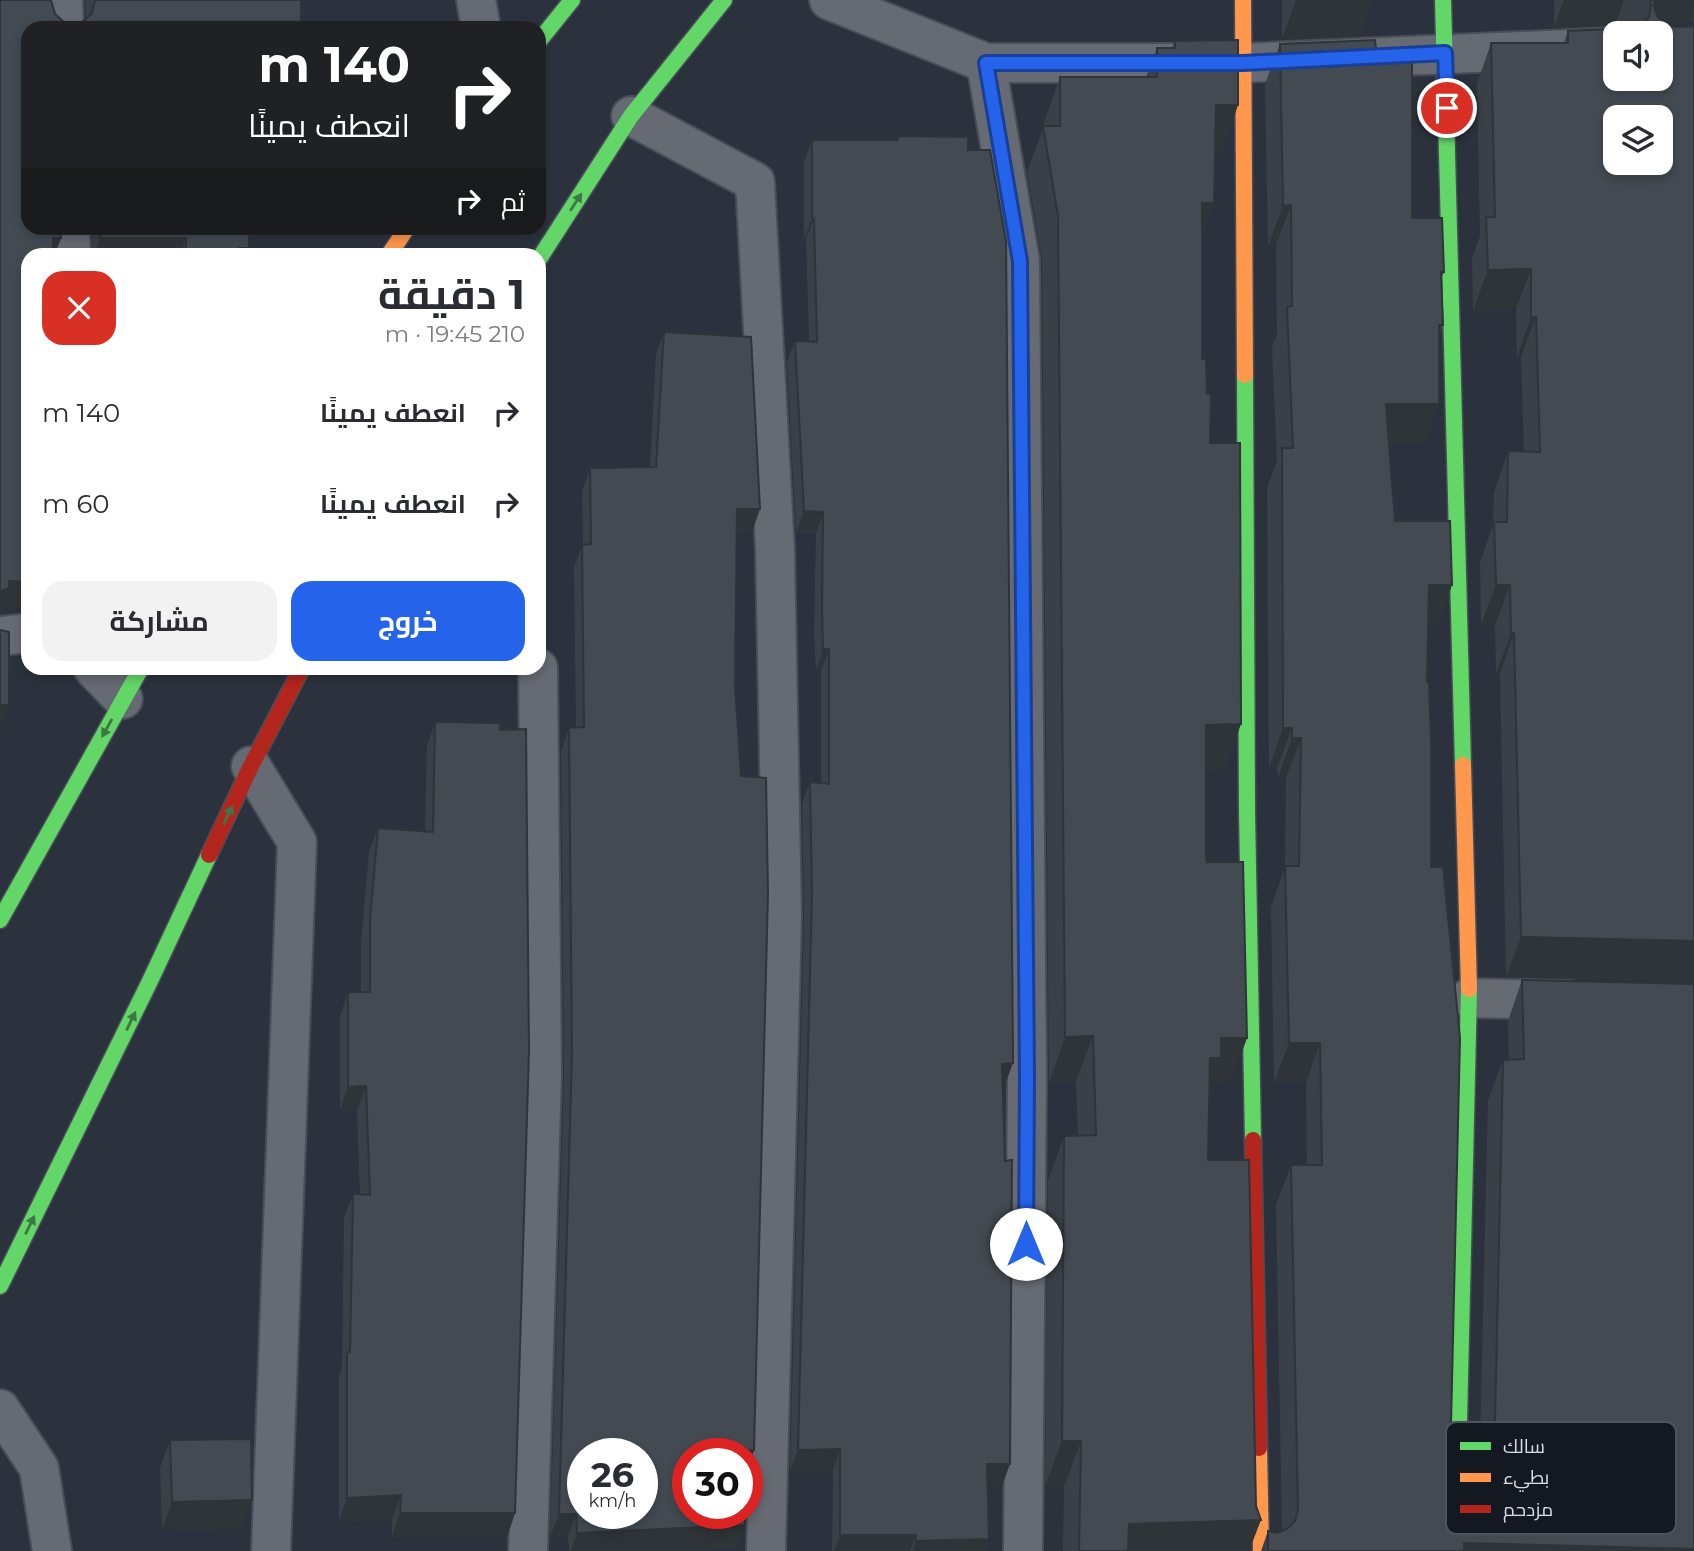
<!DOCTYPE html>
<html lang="ar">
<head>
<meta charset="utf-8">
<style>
  body { margin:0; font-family:Montserrat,Cairo,sans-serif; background:#f2f2f3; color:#2b2b33; direction:rtl; height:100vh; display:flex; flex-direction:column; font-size:26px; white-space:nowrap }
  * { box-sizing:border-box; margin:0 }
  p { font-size:23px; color:#7c7c81 }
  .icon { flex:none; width:38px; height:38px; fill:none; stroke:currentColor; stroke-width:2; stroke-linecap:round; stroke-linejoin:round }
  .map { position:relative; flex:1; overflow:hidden; direction:ltr }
  .side { position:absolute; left:21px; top:248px; width:525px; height:427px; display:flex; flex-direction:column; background:#fff; border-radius:21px; box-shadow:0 4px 10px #0003; direction:rtl }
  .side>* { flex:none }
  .guide { position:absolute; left:21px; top:21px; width:525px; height:214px; border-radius:21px; box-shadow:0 4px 10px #0003; direction:rtl; background:#202124; color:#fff; overflow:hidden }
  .tools { position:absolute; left:1603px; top:21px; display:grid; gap:14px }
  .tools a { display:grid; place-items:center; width:70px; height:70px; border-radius:14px; background:#fff; box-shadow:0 4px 10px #0003; font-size:35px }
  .speed { position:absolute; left:567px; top:1438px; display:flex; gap:14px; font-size:35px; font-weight:700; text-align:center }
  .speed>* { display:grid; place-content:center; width:91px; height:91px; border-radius:50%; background:#fff; box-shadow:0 4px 10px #0003; line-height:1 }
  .speed small { font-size:18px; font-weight:400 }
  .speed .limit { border:10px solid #d22; background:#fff; color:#111 }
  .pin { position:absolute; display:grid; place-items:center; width:60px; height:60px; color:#fff; margin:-30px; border:4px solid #fff; border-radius:50%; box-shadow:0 2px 7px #0007 }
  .me { position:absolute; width:77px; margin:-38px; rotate:0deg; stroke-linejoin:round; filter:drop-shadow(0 0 5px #0008) }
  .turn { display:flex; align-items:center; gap:24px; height:147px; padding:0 21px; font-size:32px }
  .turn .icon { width:91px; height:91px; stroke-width:2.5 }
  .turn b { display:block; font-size:49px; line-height:60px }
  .then { display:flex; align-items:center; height:66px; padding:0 21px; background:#0003; gap:14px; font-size:26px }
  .round { display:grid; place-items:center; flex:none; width:74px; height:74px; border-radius:21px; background:#f2f2f3 }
  .headline { display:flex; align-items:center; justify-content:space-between; height:119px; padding:0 21px }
  h1 { font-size:42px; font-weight:700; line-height:52px }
  .primary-button { display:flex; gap:14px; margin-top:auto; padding:14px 21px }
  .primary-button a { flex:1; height:80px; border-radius:21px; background:#2563eb; color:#fff; font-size:28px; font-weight:700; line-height:80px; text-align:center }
  .primary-button a+a { background:#f2f2f3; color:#2b2b33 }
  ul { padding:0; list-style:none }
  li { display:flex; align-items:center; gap:21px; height:91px; padding:0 21px }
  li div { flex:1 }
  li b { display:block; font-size:26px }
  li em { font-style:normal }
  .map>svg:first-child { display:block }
</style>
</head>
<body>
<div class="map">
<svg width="1694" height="1551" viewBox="0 0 1694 1551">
  <rect width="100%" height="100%" fill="#2c323d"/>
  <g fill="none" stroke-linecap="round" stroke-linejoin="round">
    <g stroke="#484e57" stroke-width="42">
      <path id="street" d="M63,0L64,28
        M476,0L481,28
        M829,0L986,63H1243L1615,47
        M986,63L1020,261L1027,1077L1023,1551
        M631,116L755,182L775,549L782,916L766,1551
        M70,228L71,256
        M0,636L28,633
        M93,668L123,699
        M251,766L297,842L271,1551
        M1469,998L1569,1000
        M0,1409L39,1468L52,1551
        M528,1551L542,1075L538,668"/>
    </g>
    <g stroke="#484e57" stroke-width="19">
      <path id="fast" d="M1443,0L1463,765
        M539,41L572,0
        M539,259L631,116L724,0
        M1245,375L1247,811L1253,1140
        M0,920L141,668
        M0,1286L150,981L209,855
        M1456,1551L1469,989"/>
    </g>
    <g stroke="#484e57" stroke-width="19">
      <path id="slow" d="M1243,0L1245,375
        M388,256L407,228
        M1463,765L1469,989
        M1259,1448L1261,1551"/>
    </g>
    <g stroke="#484e57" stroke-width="19">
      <path id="jam" d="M209,855L251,766L302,668
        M1253,1140L1259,1448"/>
    </g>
    <use href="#street" stroke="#666a73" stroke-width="38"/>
    <use href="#fast" stroke="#63d668" stroke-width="16"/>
    <use href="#slow" stroke="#ff974d" stroke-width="16"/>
    <use href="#jam" stroke="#b3261e" stroke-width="16"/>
  </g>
  <path fill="#3a4047" d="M0,0H51L55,14L64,22L75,24L86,20L85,0H301V28H28V228H60L61,238L54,256H28V608L3,607L0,614Z
    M1282,0H1372L1359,36L1282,39Z
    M1554,0H1694V22L1664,23L1694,981L1506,977L1500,674H1496L1495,625H1481L1480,562L1493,525L1494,492L1508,451L1524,452L1521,357H1517L1516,309L1473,311L1472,258L1480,236L1477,84L1491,43H1564L1568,31L1626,29L1615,25L1554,28Z
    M1175,41L1238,105L1222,150H1215L1214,203L1202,235V359L1210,443L1225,769L1206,770V857L1247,1038L1230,1083H1212L1209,1090L1208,1160L1249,1551H1063L1064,1486H1045L1048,1181L1064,1136L1078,1135L1076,1081L1049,1083L1042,261L1027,171L1044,126V122L1060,77H1146L1157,48H1172Z
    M1280,44L1376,49L1412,218L1444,272L1441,279L1443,325L1439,335V404L1424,444H1389L1395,521L1452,585L1437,625H1428L1427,682L1449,1510L1451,1521L1459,1529L1471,1533L1478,1531L1488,1100L1503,1060H1509L1508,1021L1522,980L1694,1551H1261L1268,1531L1277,1533L1282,1531L1276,1205L1291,1165H1307L1306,1083H1274L1271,907L1285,867L1286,778H1278L1277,768H1269L1267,488L1277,461L1272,347L1277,335L1276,245L1268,246L1265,84Z
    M898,136L968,150L1005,1085H1003L1002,1486H988L989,1539L985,1551H832L833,1471L790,1472L804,916L802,804L810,782L821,783V670H816L814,632L816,533H796L787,362L795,341H809L806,239H804V162L812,140H896Z
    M92,228H249L246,256H91Z
    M664,332L752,532H736L735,684L754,1450L747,1470V1454H688L737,1548L667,1551H569L568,1537H550L564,1076L561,751L569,728H576L574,567L583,545L582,491L590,468H650L656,354Z
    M435,722L515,1513L507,1537H392V1519L339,1521V1376L342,1368L344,1218L353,1194L360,1195L357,1110L340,1111V1016L348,992H361V942L369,851L378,828L425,831L427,746Z
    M170,1440L242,1529L162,1530L160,1468Z"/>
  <path fill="#2f3439" d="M1296,0H1372L1359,36L1282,39Z
    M1564,0H1624L1615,25L1554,28Z
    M1654,0H1694L1693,22L1660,23L1649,27Z
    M1216,105H1238L1222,150H1200Z
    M1202,203H1214L1198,248Z
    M1291,205L1276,245L1268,246L1283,206Z
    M812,218H814L806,239H804Z
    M53,238H61L54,256H47Z
    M100,238H186L180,256H94Z
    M239,248H249L246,256H236Z
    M1531,269L1516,309L1473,311L1488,270Z
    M1531,317H1536L1521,357H1517Z
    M1386,404H1439L1424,444H1372Z
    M737,509H760L752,532L728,531Z
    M804,511L823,512L816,533H796Z
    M9,581L28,582V608L3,607L0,614V591Z
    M1429,585H1452L1437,625H1415Z
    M1496,585H1510L1495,625H1481Z
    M1511,633H1514L1500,674H1496Z
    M823,649H829L821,670H816Z
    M0,705H9L0,731Z
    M1241,724L1225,769L1190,770L1206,725Z
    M1283,728H1292L1277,768H1269Z
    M1292,738H1301L1286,778H1278Z
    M1521,937L1694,941V981L1506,977Z
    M1093,1036L1076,1081L1049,1083L1065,1037Z
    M1221,1038H1247L1230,1083H1212L1204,1103L1210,1058Z
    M1289,1043H1320L1306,1083H1274Z
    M1013,1063L1005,1085H994L1002,1064Z
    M366,1086L357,1110L340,1111L348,1087Z
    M1062,1441H1081L1064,1486H1045Z
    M840,1449L833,1471L790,1472L798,1450Z
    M754,1450L747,1470V1454H742L744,1451Z
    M987,1464H1010L1002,1486H979Z
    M401,1495L392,1519L339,1521L347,1498Z
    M252,1500L242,1529L162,1530L172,1502Z
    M400,1513H515L507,1537H392Z
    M559,1514H576L568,1537H550Z
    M1261,1520L1249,1551H1119L1129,1524Z
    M745,1525L737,1548L667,1551H571L577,1533Z
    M840,1535H916L910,1551H834Z
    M989,1539L985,1551H913L916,1541Z
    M1464,1543L1694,1549V1551H1461Z"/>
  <path fill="#434a52" stroke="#2f3439" stroke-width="2" fill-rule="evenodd" d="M0,0H51L55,14L64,22L75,24L84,21L92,13L95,0H301V28H28V228H60L61,238H53V256H28V582L9,581V588L0,591Z
    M1650,0H1655L1654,6L1657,16L1665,24L1676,27L1694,26V941L1521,937L1514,633H1511L1510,585H1496L1494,522H1507L1508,451L1540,452L1536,317H1531V269L1488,270L1486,217H1495L1491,43H1568V31L1631,28L1641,25L1649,17L1651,5ZM1615,33H1661V79H1615ZM1615,117H1661V163H1615Z
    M1238,40V105H1216L1214,203H1202V359H1206L1207,394H1211L1210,443H1240L1241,724L1206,725V857L1207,862H1243L1247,1038H1221V1058H1210L1208,1160H1249L1256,1506L1261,1520L1129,1524L1128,1551H1079L1081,1441H1062L1064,1136L1096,1135L1093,1036L1065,1037L1058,216L1043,126H1060V77H1157V48H1175V41Z
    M1375,40L1376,49H1412V218H1442L1444,272H1441L1443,325H1439V404H1386L1395,521H1450L1452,585H1429L1427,682H1429L1431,741V867H1443L1460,1038L1449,1510L1451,1521L1459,1529L1471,1533L1480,1530L1489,1523L1493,1511L1503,1060L1524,1059L1522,980L1694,984V1549L1464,1543V1551H1268V1531L1277,1533L1287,1529L1295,1521L1298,1510L1291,1165H1322L1320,1043H1289L1285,866H1299L1301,738H1292V728H1283L1282,448H1293L1287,307L1292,306L1291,205L1283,206L1280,44Z
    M898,136L968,137V150H990L1006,241L1013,1055V1063L1002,1064L1005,1161L1012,1160L1010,1464H987L989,1539L916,1541V1535H840V1449L798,1450L812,894L810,782L829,784V649H823L822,610L823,512L804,511L795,341L817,342L814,218H812V140H898Z
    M101,228H249V248H239V256H186V238H100Z
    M664,332L751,337L760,509H737L735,684L741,776L766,778L768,893L754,1450L744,1451V1454H688V1514H745V1525L577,1533L576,1514H559L572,1053L569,728L584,727L582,545L591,544L590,468L656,467ZM583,1454H642V1514H583Z
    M0,630L9,632V705H0Z
    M435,722L500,723V730L526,729L529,1051L515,1513H400L401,1495L347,1498V1352H350L353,1194L370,1195L366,1086L348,1087V992H370V919L378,828L433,832Z
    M251,1439L252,1500L172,1502L170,1440Z"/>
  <defs><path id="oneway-solid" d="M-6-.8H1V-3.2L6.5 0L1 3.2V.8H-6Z" transform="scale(1.75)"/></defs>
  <g fill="#3c7744">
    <use href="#oneway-solid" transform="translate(576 202) rotate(-57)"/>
    <use href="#oneway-solid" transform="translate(107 728) rotate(119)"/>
    <use href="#oneway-solid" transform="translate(228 815) rotate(-65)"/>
    <use href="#oneway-solid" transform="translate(131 1021) rotate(-64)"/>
    <use href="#oneway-solid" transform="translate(30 1225) rotate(-64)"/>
  </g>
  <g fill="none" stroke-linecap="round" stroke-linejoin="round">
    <g stroke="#184099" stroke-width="18">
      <path id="route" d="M1026,1244L1027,1077L1020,261L986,63H1243L1445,53L1447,108"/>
    </g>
    <use href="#route" stroke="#2563eb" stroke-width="12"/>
  </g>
  <rect x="1446" y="1422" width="230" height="112" rx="10" fill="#141821" stroke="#4e535d" stroke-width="2"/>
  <rect x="1460" y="1442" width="31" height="8" fill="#63d668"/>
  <rect x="1460" y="1473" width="31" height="9" fill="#ff974d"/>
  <rect x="1460" y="1505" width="31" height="8" fill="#b3261e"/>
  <g font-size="19" fill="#d7deea">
    <text x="1503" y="1453">سالك</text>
    <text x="1503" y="1484">بطيء</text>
    <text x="1503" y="1516">مزدحم</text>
  </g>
</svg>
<div class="tools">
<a><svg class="icon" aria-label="sound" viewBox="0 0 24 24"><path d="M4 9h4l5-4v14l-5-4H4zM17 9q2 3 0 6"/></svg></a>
<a><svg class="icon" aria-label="layers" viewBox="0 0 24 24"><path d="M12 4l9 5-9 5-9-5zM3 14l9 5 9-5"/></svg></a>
</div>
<div class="speed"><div>26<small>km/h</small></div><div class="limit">30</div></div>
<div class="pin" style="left:1447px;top:108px;background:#d93025"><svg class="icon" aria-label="arrive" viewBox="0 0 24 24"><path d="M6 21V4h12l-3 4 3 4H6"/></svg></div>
<svg class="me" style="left:1026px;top:1244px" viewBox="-20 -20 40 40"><circle r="19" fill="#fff"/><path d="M0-13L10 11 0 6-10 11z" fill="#2563eb"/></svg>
<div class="guide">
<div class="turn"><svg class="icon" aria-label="right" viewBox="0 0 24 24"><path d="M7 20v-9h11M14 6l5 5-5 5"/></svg><div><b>140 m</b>انعطف يمينًا</div></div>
<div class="then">ثم<svg class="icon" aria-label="right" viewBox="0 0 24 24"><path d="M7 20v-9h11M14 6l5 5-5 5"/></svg></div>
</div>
<section class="side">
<div class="headline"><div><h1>1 دقيقة</h1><p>210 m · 19:45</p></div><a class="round" style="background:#d93025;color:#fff"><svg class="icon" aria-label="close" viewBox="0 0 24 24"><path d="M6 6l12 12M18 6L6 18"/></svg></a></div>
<ul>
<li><svg class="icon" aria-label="right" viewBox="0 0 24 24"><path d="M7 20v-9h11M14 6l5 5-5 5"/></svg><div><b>انعطف يمينًا</b></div><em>140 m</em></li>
<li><svg class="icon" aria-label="right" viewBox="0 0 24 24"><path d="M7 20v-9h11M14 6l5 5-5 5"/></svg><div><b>انعطف يمينًا</b></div><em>60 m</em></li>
</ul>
<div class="primary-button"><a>خروج</a><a>مشاركة</a></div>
</section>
</div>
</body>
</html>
